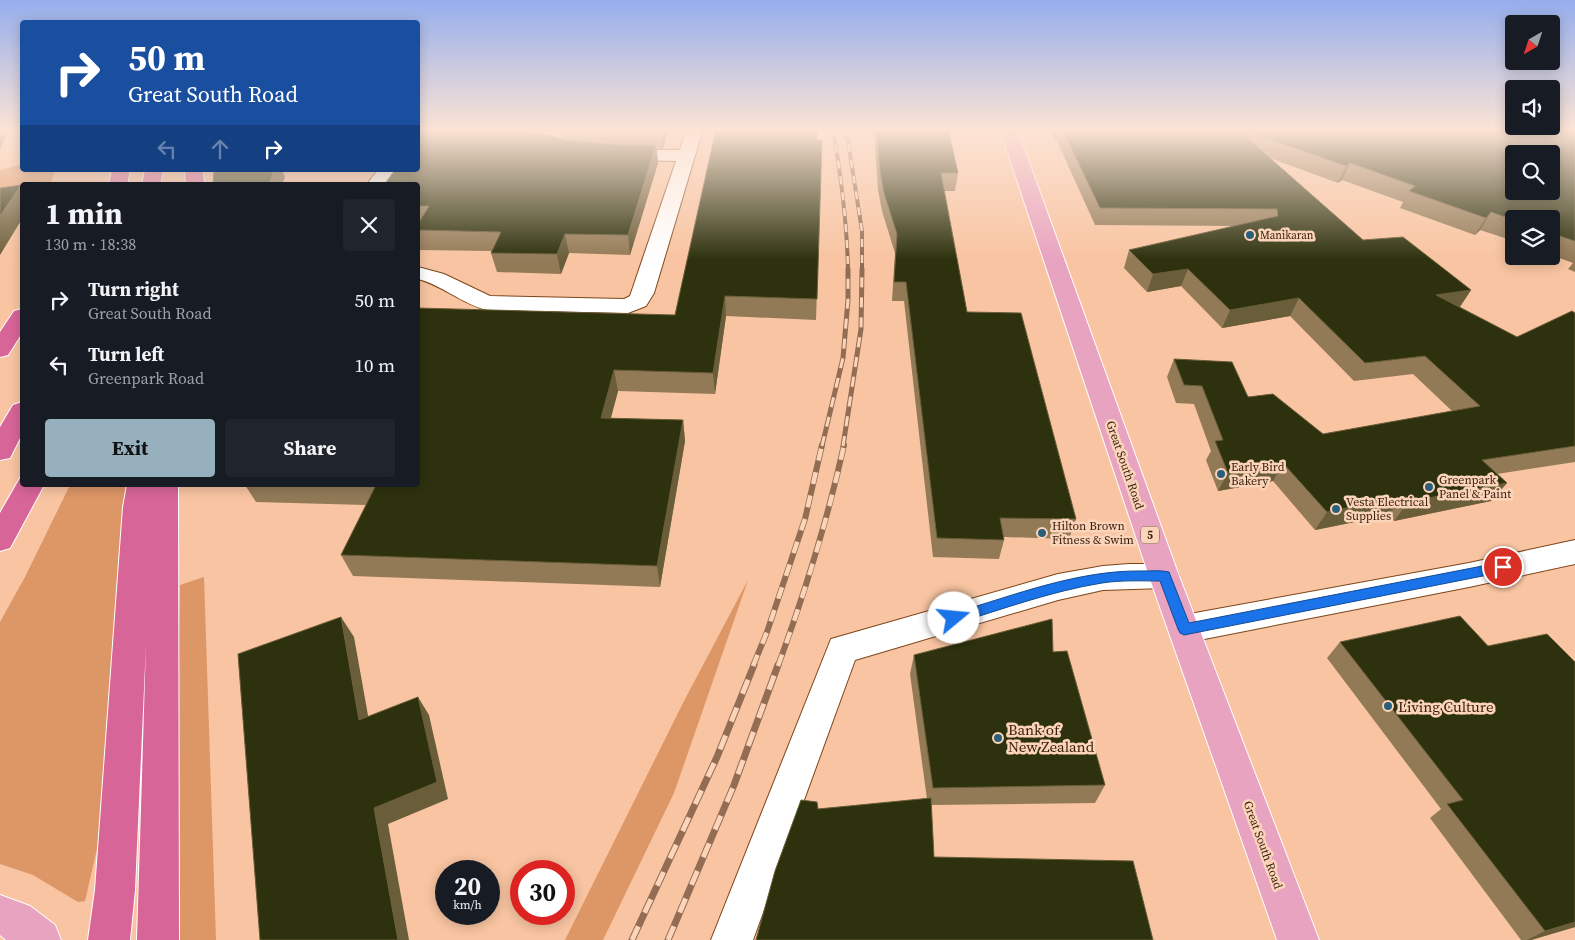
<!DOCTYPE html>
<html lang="en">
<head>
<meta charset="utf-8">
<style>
  body { margin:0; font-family:"Source Serif 4",serif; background:#20242c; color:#f1f3f6; height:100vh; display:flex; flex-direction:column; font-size:19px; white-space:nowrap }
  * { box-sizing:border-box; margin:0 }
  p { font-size:16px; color:#9ea1a6 }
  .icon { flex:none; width:28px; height:28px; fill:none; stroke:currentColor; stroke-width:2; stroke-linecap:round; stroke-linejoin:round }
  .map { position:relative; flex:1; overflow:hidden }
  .details { position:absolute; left:20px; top:182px; width:400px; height:305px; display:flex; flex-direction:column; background:#171b24; border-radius:5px; box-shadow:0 2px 12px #0003 }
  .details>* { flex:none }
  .top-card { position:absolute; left:20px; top:20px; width:400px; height:152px; border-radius:5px; box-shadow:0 2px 12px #0003; background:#1a4fa0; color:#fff; overflow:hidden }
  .needle { width:32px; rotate:219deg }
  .controls { position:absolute; left:1505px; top:15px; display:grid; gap:10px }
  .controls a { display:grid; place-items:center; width:55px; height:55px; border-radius:5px; background:#171b24; box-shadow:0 2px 12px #0003; font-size:25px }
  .speed { position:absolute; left:435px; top:860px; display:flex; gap:10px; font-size:25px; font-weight:700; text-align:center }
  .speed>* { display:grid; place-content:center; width:65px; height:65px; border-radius:50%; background:#171b24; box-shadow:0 2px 12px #0003; line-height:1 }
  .speed small { font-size:12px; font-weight:400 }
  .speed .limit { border:8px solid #d22; background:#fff; color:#111 }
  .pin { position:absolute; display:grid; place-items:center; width:42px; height:42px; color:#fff; margin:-21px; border:2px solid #fff; border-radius:50%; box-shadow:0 1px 5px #0007 }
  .me { position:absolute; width:55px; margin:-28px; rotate:73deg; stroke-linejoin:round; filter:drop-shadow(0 0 4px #0008) }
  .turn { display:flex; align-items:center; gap:18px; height:105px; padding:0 25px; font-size:22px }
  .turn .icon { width:65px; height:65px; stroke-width:2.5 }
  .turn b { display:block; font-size:35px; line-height:42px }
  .lanes { display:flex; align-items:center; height:48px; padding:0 25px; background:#0003; justify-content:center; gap:25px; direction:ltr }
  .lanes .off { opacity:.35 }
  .round { display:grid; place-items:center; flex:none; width:52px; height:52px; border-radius:5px; background:#20242c }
  .summary { display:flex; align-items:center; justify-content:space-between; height:85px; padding:0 25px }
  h1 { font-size:30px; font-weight:700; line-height:38px }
  .primary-button { display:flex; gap:10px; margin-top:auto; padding:10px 25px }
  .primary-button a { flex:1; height:58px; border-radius:5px; background:#97b0be; color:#111; font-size:20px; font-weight:700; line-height:58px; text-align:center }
  .primary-button a+a { background:#20242c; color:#f1f3f6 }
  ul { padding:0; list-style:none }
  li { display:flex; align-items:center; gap:15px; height:65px; padding:0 25px }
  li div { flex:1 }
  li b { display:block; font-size:19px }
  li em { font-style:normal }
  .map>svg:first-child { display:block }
</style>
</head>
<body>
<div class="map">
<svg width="1575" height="940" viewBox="0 0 1575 940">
  <rect width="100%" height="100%" fill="#f8c4a1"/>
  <path fill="#dd9666" d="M22,164V170H55L50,185H22V200L0,204V170Z
    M70,485H134L97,849L85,901L78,902L33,875L0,864V622L25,577Z
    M204,577L216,940H173L180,585Z
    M748,580L674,793L603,940H565L684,701Z"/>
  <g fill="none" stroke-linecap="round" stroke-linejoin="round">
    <g stroke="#7d451a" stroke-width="2">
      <path id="minor" d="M686,129H703L654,293L646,306L628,313L487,310C462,304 442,285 418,279V267L444,274L490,296L624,299L630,296L676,161L620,160L614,159L611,155L614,151L620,150H680Z
        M378,170H397L385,185H366Z
        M1575,540V564L1469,587L1184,643L1173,639L1168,629L1173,619L1184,615L1469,563Z
        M1129,564H1164L1175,567L1179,576L1175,585L1164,588L1103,590L1058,600L855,660L753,940H711L831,639L1058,574L1103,566Z"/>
    </g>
    <g stroke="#fff" stroke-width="2">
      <path id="major" d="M1000,129H1017L1179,576L1319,940H1277L1149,576Z
        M0,895L30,906L55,925L61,940H6L0,935Z"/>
    </g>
    <g stroke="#fff" stroke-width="2">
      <path id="highway" d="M112,170H130L127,185H109Z
        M145,170H163L160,185H142Z
        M185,170H203L204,185H186Z
        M22,309V333L8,355L0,357V332L14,311Z
        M22,402V434L10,458L0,460V427L13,405Z
        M22,477V485H44L10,548L0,551V513L20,478Z
        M127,485H178L179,940H137L146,644L135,890L130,940H88L95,890L123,507Z"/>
    </g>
    <use href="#minor" fill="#fff" fill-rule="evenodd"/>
    <use href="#major" fill="#e8a3c1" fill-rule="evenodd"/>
    <use href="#highway" fill="#d86598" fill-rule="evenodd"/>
    <g stroke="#926d53" stroke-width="4">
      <path id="rail-far3" d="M833,129C841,176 847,222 848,270
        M843,129L848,141L862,231V270"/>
    </g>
    <g stroke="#926d53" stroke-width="5">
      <path id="rail-far2" d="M822,446L843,358L848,300V269
        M843,446L861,329L862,269"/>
    </g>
    <g stroke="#926d53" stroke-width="6">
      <path id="rail-far1" d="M753,666L767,632L805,519L822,445
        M778,666C805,592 827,523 844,445"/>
    </g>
    <g stroke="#926d53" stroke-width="7">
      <path id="rail" d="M632,940L717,757L754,665
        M668,940L734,785L778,665"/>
    </g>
    <use href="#rail-far3" stroke="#fcd4ba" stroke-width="2.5" stroke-dasharray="8" stroke-linecap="butt"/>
    <use href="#rail-far2" stroke="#fcd4ba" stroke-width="3" stroke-dasharray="10" stroke-linecap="butt"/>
    <use href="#rail-far1" stroke="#fcd4ba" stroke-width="4.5" stroke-dasharray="12" stroke-linecap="butt"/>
    <use href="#rail" stroke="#fcd4ba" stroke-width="5" stroke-dasharray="15" stroke-linecap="butt"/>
  </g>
  <path fill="#927a57" d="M418,129H521L567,140L571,141L549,129H668L663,149H657L658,163L630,255L569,253L561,274L497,272L491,253L492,251L420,250L418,241V185L425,129L418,132Z
    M867,129H950L949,132L958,173L955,191H944L967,312L1076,519L1069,539L1004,537V540L999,559L933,557L904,301H892L895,253L882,211L878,190L874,134H868Z
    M1050,129H1575V272L1568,269L1573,263L1551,255V219H1514V241L1480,230L1475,235L1400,208L1403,202L1342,180L1338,183L1270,158L1363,240L1471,290L1460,307L1517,337L1575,313V462L1497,474L1507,483L1491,501L1394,521L1389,515L1315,530L1273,481L1218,491L1206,460L1211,451L1194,404L1176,403L1167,377L1174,359L1323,434L1452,411L1413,374L1354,381L1290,316L1222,328L1181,286L1147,292L1124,268L1129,250L1237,226L1095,225L1057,141H1054Z
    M817,140H822L816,320L726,316L715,394L618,391L611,418L683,420L685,441L660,587L353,576L341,555L366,505L256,502L245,485H418L675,315Z
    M1340,642L1488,646L1575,927L1531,940H1521L1430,818L1441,809L1327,658Z
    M1053,652L1105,785L1095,803L931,805L756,940L818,809L927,799L910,674L914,655Z"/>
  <path fill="#6a5d39" d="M0,129H9L0,149Z
    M418,129H425L419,132Z
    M661,129H668L663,149L661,130Z
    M656,145L658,163L630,255L628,235Z
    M1350,163L1342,180L1338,183L1346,166Z
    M274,170H282L285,177L282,185H269Z
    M21,185L22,187V219L0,255V216Z
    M1491,212L1480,230L1475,235L1486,218Z
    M565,234L569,253L561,274L557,254Z
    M1188,269L1181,286L1147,292L1153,274Z
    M1471,290L1459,308L1436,295Z
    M725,296L726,316L715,394L713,373Z
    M1299,298L1290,316L1222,328L1230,310Z
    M614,370L618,391L605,439L601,418Z
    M683,420L685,441L660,587L657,566Z
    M1283,463L1273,481L1218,491L1228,473Z
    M1507,483L1491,501L1394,521L1408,502Z
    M1402,497L1389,515L1315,530L1327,512Z
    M341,617L354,637L372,738L359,720Z
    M418,697L429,715L448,799L388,824L409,940H398L374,808Z
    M1575,922V927L1531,940H1527L1545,931Z"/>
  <path fill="#2d310d" stroke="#6a5d39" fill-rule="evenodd" d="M425,129H521L567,140L610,144L656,145L628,235L565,234L557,254L491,253L501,232L418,230V224L429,206H418V185H384L395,170H418V139Z
    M601,129H661V130Z
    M716,129H817V140H822L817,299L725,296L713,373L614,370L601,418L683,420L657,566L341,555L376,485H418V308L675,315Z
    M876,129H948L958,173H941L967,312L1021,313L1076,519L1000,518L1004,540L937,538L906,282H894L897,234L884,193L880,172Z
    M1062,129H1237L1363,240L1403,237L1471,290L1436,295L1517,337L1572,311L1575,313V446L1482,460L1507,483L1408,502L1402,497L1327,512L1283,463L1228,473L1215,441L1223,440L1202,386L1184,385L1174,359L1232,362L1248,397L1273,394L1323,434L1480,406L1425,356L1365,363L1299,298L1230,310L1188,269L1153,274L1129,250L1278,216L1277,209L1100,208Z
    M1240,129H1575V241L1551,233V219H1514V220L1491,212L1486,218L1409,191L1415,186L1350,163L1346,166ZM1514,154H1551V191H1514Z
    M214,170H274L269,185H213Z
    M21,185L0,216V188Z
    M1460,616L1488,646L1547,634L1575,662V922L1545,931L1447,804L1463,800L1340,642Z
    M341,617L359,720L418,697L437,782L374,808L398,940H260L238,654Z
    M1052,619L1053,652L1067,651L1105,785L933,788L914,655Z
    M931,798L934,857L1133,861L1153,940H756L775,871L801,800L817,802L818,809Z"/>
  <linearGradient id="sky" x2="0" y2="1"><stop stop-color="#95aeec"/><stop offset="0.5" stop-color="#fce4d5"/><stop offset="1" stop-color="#fce4d5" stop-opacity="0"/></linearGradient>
  <rect width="1575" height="260" fill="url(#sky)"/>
  <path fill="#1a73e8" stroke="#114b97" d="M1503,562L1508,564L1509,567L1508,571L1503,572L1184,635L1180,633L1178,629L1160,581C1141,581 1121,580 1102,583C1052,591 1003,609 954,624L949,622L947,618L949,614L954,613C1015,595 1078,570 1142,571C1151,571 1161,570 1169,572L1189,623Z"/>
  <g fill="#2a5f7a" stroke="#fcd4ba" stroke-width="2">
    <circle cx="1250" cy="235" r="5"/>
    <circle cx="1221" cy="474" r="5"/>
    <circle cx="1429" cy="487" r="5"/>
    <circle cx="1336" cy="509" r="5"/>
    <circle cx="1042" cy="533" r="5"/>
    <circle cx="1388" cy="706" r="5"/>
    <circle cx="998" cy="738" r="5"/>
  </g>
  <g text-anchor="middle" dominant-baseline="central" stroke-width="5" stroke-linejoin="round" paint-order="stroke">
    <g font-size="11" fill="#371e0d" stroke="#fcd4ba" text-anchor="start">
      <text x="1260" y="235">Manikaran</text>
    </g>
    <rect fill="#fcd4ba" stroke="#725541" stroke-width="1" x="1141" y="526.5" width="18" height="17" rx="4"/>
    <g font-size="11" font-weight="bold" fill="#371e0d">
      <text x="1150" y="535">5</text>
    </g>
    <g font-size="12" fill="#371e0d" stroke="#fcd4ba">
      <text transform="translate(1125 465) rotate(71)">Great South Road</text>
      <text transform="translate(1263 845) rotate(70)">Great South Road</text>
    </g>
    <g font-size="12" fill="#371e0d" stroke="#fcd4ba" text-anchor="start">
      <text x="1231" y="467">Early Bird<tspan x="1231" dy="14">Bakery</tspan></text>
      <text x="1439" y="480">Greenpark<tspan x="1439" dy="14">Panel &amp; Paint</tspan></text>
      <text x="1346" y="502">Vesta Electrical<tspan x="1346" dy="14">Supplies</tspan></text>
      <text x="1052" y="526">Hilton Brown<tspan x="1052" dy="14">Fitness &amp; Swim</tspan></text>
    </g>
    <g font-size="15" fill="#371e0d" stroke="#fcd4ba" text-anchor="start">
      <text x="1398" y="706">Living Culture</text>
      <text x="1008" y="729">Bank of<tspan x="1008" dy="17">New Zealand</tspan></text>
    </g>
  </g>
</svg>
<div class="controls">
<a><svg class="needle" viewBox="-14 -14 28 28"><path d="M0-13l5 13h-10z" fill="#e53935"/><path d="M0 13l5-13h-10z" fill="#9ea1a6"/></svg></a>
<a><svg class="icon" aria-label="sound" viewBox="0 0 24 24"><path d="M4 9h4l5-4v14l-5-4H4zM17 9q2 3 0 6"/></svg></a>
<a><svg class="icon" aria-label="search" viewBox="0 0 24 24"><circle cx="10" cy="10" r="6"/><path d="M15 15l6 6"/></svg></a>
<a><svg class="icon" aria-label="layers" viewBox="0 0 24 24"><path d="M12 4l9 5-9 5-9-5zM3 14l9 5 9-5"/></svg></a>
</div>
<div class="speed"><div>20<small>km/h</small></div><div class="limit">30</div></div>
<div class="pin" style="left:1503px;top:567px;background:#d93025"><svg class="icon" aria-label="arrive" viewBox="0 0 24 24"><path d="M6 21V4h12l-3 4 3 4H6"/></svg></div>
<svg class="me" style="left:954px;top:618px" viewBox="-20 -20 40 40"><circle r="19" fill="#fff"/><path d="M0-13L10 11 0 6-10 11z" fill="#1a73e8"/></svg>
<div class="top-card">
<div class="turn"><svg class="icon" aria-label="right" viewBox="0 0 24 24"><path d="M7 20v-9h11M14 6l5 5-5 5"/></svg><div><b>50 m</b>Great South Road</div></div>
<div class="lanes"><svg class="icon off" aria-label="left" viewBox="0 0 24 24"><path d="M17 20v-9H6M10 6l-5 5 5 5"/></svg><svg class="icon off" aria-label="ahead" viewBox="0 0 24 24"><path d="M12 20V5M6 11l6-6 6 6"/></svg><svg class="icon" aria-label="right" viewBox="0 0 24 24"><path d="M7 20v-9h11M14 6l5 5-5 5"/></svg></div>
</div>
<section class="details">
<div class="summary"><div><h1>1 min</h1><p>130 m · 18:38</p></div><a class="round"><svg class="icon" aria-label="close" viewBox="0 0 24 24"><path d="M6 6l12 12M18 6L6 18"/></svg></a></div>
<ul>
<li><svg class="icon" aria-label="right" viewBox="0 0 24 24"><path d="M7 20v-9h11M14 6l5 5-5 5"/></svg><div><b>Turn right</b><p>Great South Road</p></div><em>50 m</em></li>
<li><svg class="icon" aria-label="left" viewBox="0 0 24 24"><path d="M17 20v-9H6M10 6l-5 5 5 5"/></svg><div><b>Turn left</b><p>Greenpark Road</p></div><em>10 m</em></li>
</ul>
<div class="primary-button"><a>Exit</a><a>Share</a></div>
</section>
</div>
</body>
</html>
